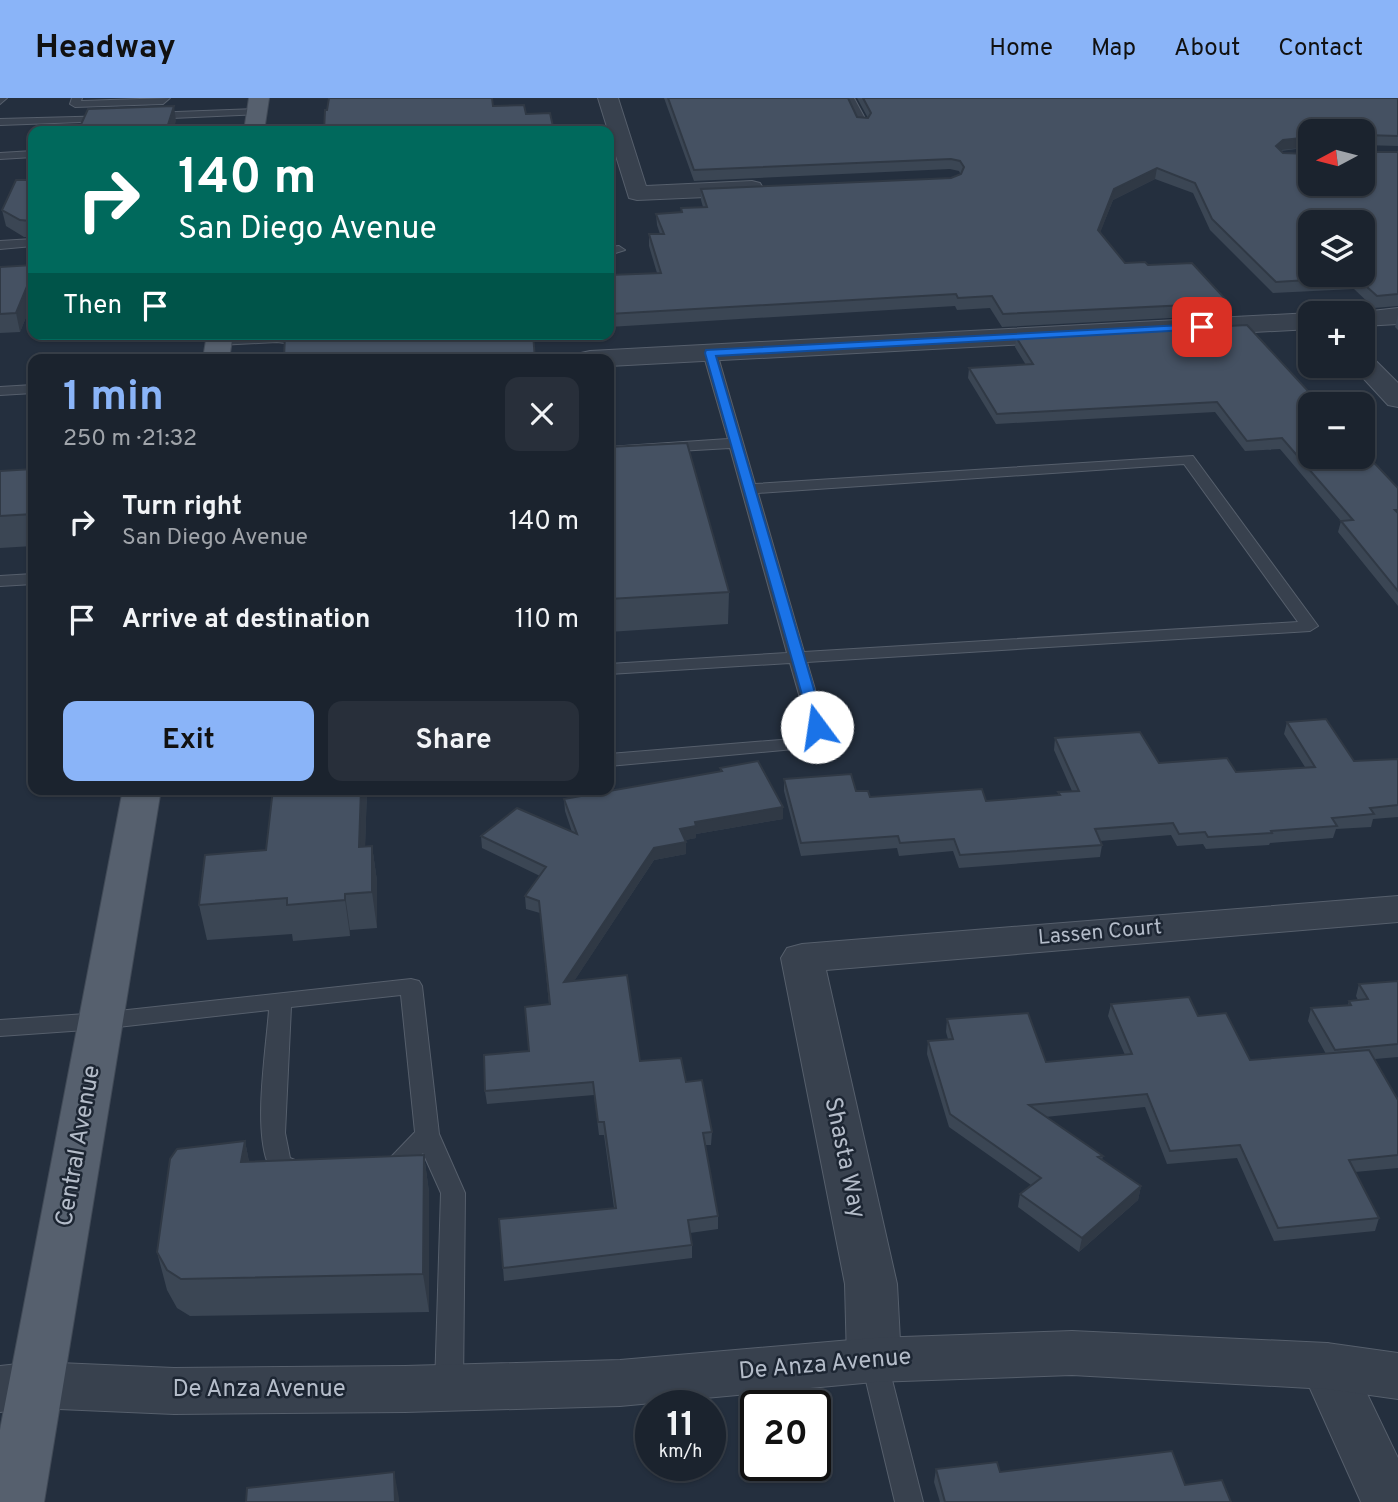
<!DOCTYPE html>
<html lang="en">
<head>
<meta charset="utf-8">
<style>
  body { margin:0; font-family:Overpass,sans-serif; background:#282f3a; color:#f1f3f6; height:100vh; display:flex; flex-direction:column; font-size:26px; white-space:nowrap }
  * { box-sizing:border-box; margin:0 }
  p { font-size:23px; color:#a0a4aa }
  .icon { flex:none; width:38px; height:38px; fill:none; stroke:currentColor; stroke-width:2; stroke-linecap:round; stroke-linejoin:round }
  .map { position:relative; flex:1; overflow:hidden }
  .panel { position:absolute; left:28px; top:256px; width:586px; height:441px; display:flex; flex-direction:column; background:#1b232e; border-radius:14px; box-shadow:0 2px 5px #0004,0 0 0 2px #39404a }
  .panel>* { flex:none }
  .guide { position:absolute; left:28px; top:28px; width:586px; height:214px; border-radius:14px; box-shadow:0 2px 5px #0004,0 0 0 2px #39404a; background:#00695c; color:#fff; overflow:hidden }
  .needle { width:46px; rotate:263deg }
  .buttons { position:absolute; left:1298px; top:21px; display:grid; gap:14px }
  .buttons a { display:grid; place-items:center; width:77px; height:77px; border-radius:14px; background:#1b232e; box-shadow:0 2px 5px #0004,0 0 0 2px #39404a; font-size:35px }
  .speed { position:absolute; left:635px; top:1292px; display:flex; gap:14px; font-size:35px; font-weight:700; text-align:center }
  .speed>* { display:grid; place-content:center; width:91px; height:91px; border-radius:50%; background:#1b232e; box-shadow:0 2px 5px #0004,0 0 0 2px #39404a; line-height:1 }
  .speed small { font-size:18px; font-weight:400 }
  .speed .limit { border:4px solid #111; border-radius:10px; background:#fff; color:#111 }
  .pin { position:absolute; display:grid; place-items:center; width:60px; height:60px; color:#fff; margin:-30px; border-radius:14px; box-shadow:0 4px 10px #0006 }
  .me { position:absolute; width:77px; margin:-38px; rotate:346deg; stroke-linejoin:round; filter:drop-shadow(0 0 5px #0008) }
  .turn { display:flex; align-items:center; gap:24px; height:147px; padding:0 35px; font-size:32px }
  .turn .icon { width:91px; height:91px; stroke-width:2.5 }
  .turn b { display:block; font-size:49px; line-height:60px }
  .then { display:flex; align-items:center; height:66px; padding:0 35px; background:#0003; gap:14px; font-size:26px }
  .round { display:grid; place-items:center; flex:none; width:74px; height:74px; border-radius:14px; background:#282f3a }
  .head { display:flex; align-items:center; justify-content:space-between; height:119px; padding:0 35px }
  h1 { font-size:42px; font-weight:700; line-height:52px; color:#8ab4f8 }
  .button { display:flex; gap:14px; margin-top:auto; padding:14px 35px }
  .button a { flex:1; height:80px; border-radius:14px; background:#8ab4f8; color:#111; font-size:28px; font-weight:700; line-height:80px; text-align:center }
  .button a+a { background:#282f3a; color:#f1f3f6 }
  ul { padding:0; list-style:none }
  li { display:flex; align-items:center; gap:21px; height:98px; padding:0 35px }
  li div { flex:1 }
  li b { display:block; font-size:26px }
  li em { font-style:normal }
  header { display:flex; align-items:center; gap:42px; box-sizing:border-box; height:98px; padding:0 35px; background:#8ab4f8; color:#111 }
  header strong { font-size:33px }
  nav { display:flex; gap:38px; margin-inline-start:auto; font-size:24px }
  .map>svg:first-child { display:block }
</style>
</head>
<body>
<header>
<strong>Headway</strong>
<nav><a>Home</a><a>Map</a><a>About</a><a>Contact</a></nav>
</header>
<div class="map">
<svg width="1398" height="1404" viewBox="0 0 1398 1404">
  <rect width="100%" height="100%" fill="#242f3e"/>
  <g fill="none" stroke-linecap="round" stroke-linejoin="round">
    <g stroke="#565f6c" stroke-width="2">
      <path id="service" d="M0,0H7L0,6Z
        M72,0H82L81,3L170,0L163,6L75,9L70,6Z
        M844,0H854L868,26L867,28H859Z
        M257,11L262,14L261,16L150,21L145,18L150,15Z
        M113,18L114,20L109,23L0,27V21Z
        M33,53V59L0,61V55Z
        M33,141V148L0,151V143Z
        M609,149L619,148L625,152L609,157Z
        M278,236L309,240L316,244L309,248L277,244L219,247L212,243L219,239Z
        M710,251L717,255L755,386L1193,358L1318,528L1310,533L807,564L826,629L805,650L609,668V656L793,641L808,628L790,565L609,576V566L787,555L730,350L609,357V349L728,341L703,255ZM1184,366L1298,524L804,554L758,395Z
        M33,287V295L0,297V289Z
        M33,476V486L0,488V478Z
        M411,881L419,883L422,888L439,1036L465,1095L463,1289L459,1297L449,1301L439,1297L435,1289L441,1095L423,1055C410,1069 399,1082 378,1075L375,1069L378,1063L391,1059L415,1034L401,897L291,909L285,1035L290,1060L307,1067L310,1074L307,1081C291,1085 272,1080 267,1063C254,1025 266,953 269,912L100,931L0,938V922L100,915Z
        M874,1251L883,1254L887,1262L923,1404H895L861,1262L865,1254Z"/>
    </g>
    <g stroke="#565f6c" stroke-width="2">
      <path id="minor" d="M598,0H618L646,88L752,83L760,85L763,90L760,95L752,97L637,102L629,100Z
        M1363,257L1372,259L1398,285V309L1388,307L1352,268H1363Z
        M1398,798V824L826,872L897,1186L901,1262L893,1278L874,1284L855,1278L847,1262L845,1186L781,860L787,850L802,846Z
        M1327,1245L1346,1252L1398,1360V1404H1361L1300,1268L1308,1252Z"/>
    </g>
    <g stroke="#565f6c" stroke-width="2">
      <path id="tertiary" d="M1398,210V226L1363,228V215H1354Z
        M1311,215V231L609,268V261H577L581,255L590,253Z
        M1072,1233L1327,1245L1398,1255V1301L1327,1291L1072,1277L874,1284L620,1308L405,1314L174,1316L36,1310L0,1314V1268L36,1264L174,1270L405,1268L620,1262L874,1240Z"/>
    </g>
    <g stroke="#414a57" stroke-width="2">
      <path id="primary" d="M249,0H269L264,33H244Z
        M207,236H233L229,261H203Z
        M123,691H161L44,1404H0V1332Z"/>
    </g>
    <use href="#service" fill="#38414e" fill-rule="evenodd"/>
    <use href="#minor" fill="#38414e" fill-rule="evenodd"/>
    <use href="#tertiary" fill="#38414e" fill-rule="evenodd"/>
    <use href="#primary" fill="#56606e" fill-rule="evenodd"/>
  </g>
  <path fill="#3b4654" d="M664,0H848L857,19L868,20L857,0H1398V48L1363,47V33H1311V49L1281,53L1283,55L1311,56L1398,54V208L1374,210L1354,191L1273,195L1210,132L1193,95L1155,81L1113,102L1100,134L1125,165L1148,167L1229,205L1227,217L1002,229L990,210L957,212L955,208L609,229V177L657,175L649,148V136H660L657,127L656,116L681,114V110L703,109L701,102V91L951,80L961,77L959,73L950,71L694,83Z
    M33,78V139H24L6,128L2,112L31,82Z
    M33,167V202L20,234L0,235V169Z
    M1398,216V232L1395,229Z
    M1247,227L1398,390V508L1338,434L1341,423L1280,351L1245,353L1215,314L996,326L968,280L969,270L1026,267L1015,249L1016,239Z
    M609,349L729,494L728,526L609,534Z
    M33,371V448L0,450V373Z
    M1287,624L1354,663L1398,661V719L1373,721L1371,729L1336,731L1333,740L1270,745L1269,747L1206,751L1203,746L1177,748L1171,737L1100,743L1102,747L1100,759L959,770L953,753L899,758L897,750L801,758L784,693V681L856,693L870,699L986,703L1058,697V694L1072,693L1054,652L1055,640L1159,665L1236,674L1305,669L1284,636Z
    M720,670L783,721L696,736V740L685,742L686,756L654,762L574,883L640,963L686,984L712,1034L711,1047H705L718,1118V1131L690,1135L692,1147V1160L504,1183L503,1170L614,1110L604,1037H599L594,997L487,1006L485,993L529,953L549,906L540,815L526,811L525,798L540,778L482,750L481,738L572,734L565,713L564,701L720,674Z
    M367,691L365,748H372L377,783V830L350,832V838L293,843L292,836L207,842L199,807L266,752Z
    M1398,883V959L1375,961L1398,1002V1070L1355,1074L1379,1120L1375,1133L1274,1143L1237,1060L1167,1066L1145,1009L1045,1019L1103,1058L1102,1062L1141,1088L1138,1102L1079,1154L1018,1109L1020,1096L1031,1087L949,1029L927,956L928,943L948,941L946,934L947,921L1046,964L1125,957L1108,918L1111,906L1198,918L1250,962L1326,956L1308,923L1311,910L1348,907L1349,903L1358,902L1356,898L1359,886Z
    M245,1043L249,1064L424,1057L429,1094V1214L190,1218L177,1210L167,1192L157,1154Z
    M936,1371L1000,1374L1185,1387L1231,1404H940L934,1384Z"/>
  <path fill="#303945" d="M174,8L176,23L173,33H166Z
    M1311,39V49L1281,52L1276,48L1283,42Z
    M1157,70L1155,81L1113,102L1097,143L1098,132L1114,91Z
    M33,174V202L20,234L16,215Z
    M361,691H367L364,784L359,749Z
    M783,709V721L696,736V740L680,743V731L695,724Z
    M686,744V756L654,762L565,897L564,884L654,750Z
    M372,748L377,783V830L372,794Z
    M345,796L350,832V838L345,802Z
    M245,1043L252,1080L241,1064Z
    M424,1057L429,1094V1214L423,1176Z
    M1141,1088L1138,1102L1079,1154L1082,1140Z
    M394,1374L399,1400V1404H395Z"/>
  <path fill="#455162" stroke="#303945" stroke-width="2" fill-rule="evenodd" d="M329,0H492L493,8L524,7L526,16L550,15L554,33H324L325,12H327Z
    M668,0H848L857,19L868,20L871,15L863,0H1398V38L1365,37L1363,39V33H1311V39L1283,42L1276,48L1283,55L1311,56V86H1363V52L1365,54H1398V196L1377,198L1356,179L1276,184L1212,121L1195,85L1157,70L1114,91L1098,132L1125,165L1145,164L1148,167L1192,165L1229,205L1003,216L992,198L958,200L956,196L609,216V177L661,175L649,136H664L656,116L682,114L681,110L707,109L701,91L951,80L961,76L964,69L960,63L951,61L694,72ZM1311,124H1363V177H1311Z
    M174,8L166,33H78L88,11Z
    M33,78V130L32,129L31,123L20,122L2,112L16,82H31Z
    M33,167V174L16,215L0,216V169Z
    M1247,227L1320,306H1311V359H1363V353L1398,390V412H1395L1398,415V493L1341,423L1353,422L1282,340L1247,343L1217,304L997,316L969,270L1033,266L1016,239Z
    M285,236H533L535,261H284Z
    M687,345L729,494L609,501V349Z
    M33,371V416L0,418V373Z
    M1326,621L1354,663L1398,661V707L1370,710L1374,716L1332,720L1337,728L1271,733L1272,735L1208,739L1205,734L1179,736L1173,725L1095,731L1102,747L960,757L954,741L900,745L898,738L801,745L784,681L851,676L856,693H868L870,699L982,691L986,703L1060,697L1058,694L1079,693L1055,640L1140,634L1159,665L1227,660L1236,674L1315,669L1287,624Z
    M758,663L783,709L695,724L696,728L680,731L686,744L654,750L564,884L627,877L640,963L681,960L686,984L702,982L712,1034L703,1035L718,1118L688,1122L692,1147L503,1170L499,1121L616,1110L604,1024H598L593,984L485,993L484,957L529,953L525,909L550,906L539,803L525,798L546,769L481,738L517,710L577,736L564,701L722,673L720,670Z
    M273,691H361L359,749L372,748V794L345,796V802L287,807V800L199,807L205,757L266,752Z
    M1398,883V946L1335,952L1311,910L1351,907L1349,903L1368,901L1359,886Z
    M1189,899L1198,918L1226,915L1250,962L1369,952L1398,1002V1057L1349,1062L1379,1120L1278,1130L1240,1047L1170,1053L1147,996L1029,1007L1103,1058L1098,1059L1141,1088L1082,1140L1020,1096L1041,1080L950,1016L928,943L953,941L947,921L1028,915L1046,964L1132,956L1111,906Z
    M245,1043L241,1064L424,1057L423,1176L181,1181L167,1172L157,1154L170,1061L177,1051Z
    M1172,1353L1185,1387L1222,1382L1231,1404H945L936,1371L997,1364L1000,1374Z
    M394,1374L395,1404H246L247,1390Z"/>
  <path fill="#1a73e8" stroke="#114b97" stroke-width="2" d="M1202,226L1207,229L1205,231L716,258L825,629L817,633L812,632L705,255L706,252Z"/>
  <g text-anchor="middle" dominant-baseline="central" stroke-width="5" stroke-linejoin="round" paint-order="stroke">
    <g font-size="21" fill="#b4bcc9" stroke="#1d2633">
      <text transform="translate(1100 835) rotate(-5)">Lassen Court</text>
    </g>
    <g font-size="24" fill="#b4bcc9" stroke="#1d2633">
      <text transform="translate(79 1048) rotate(-80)">Central Avenue</text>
      <text transform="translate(844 1060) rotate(78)">Shasta Way</text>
      <text transform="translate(825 1267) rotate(-5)">De Anza Avenue</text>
      <text x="259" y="1292">De Anza Avenue</text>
    </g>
  </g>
</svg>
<div class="buttons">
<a><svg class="needle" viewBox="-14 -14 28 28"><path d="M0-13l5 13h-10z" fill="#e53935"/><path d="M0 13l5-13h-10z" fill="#a0a4aa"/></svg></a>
<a><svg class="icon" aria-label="layers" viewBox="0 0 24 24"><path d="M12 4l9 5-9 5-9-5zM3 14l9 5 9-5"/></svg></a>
<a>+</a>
<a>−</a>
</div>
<div class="speed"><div>11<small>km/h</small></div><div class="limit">20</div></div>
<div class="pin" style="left:1202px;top:229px;background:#d93025"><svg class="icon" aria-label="arrive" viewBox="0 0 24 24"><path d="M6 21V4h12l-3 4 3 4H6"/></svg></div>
<svg class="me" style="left:817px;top:629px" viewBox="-20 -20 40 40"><circle r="19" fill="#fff"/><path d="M0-13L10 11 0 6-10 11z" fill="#1a73e8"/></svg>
<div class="guide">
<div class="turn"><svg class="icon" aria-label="right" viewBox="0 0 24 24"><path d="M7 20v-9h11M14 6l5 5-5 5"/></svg><div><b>140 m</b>San Diego Avenue</div></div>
<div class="then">Then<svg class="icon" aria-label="arrive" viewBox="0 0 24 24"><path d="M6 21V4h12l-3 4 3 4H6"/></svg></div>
</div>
<section class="panel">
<div class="head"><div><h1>1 min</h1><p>250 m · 21:32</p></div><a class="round"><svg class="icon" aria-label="close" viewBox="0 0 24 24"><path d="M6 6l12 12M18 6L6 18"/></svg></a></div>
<ul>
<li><svg class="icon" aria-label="right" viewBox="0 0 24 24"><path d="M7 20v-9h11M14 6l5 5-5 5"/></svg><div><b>Turn right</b><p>San Diego Avenue</p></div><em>140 m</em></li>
<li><svg class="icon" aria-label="arrive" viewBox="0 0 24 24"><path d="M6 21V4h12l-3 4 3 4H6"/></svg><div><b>Arrive at destination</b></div><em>110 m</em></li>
</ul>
<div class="button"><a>Exit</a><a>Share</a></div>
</section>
</div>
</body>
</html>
